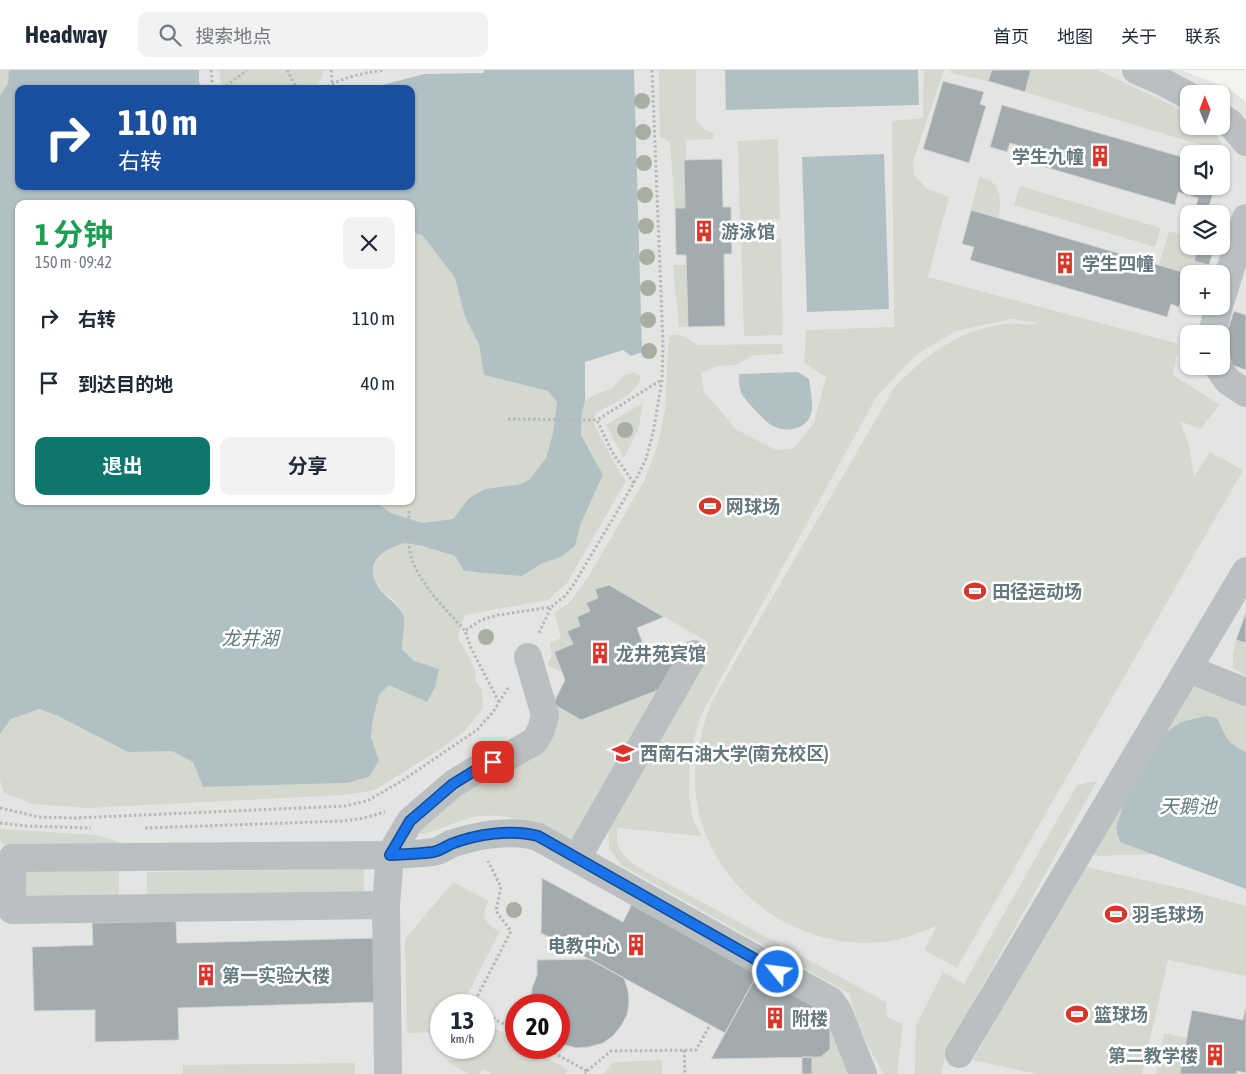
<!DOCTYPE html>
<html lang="zh">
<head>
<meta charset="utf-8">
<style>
  body { margin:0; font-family:"Asap Condensed","Noto Sans SC",sans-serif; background:#f2f2f3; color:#1f2937; height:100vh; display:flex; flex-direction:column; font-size:19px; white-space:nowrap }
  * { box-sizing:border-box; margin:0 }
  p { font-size:16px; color:#747a83 }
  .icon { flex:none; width:28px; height:28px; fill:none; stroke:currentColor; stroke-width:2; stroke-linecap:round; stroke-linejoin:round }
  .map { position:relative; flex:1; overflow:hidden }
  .panel { position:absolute; left:15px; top:130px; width:400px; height:305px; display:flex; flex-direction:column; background:#fff; border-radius:10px; box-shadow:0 1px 4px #0004 }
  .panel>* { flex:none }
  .guide { position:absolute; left:15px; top:15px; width:400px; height:105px; border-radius:10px; box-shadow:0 1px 4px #0004; background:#1a4fa0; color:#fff; overflow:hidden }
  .needle { width:32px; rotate:359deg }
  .buttons { position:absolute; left:1180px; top:15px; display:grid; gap:10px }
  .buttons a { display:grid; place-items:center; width:50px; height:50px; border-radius:10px; background:#fff; box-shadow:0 1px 4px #0004; font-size:25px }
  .speed { position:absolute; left:430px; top:924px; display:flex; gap:10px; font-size:25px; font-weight:700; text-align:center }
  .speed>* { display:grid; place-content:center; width:65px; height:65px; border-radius:50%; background:#fff; box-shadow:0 1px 4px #0004; line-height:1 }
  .speed small { font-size:12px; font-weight:400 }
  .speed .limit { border:8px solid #d22; background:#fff; color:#111 }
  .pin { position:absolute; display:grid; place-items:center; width:42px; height:42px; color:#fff; margin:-21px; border-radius:10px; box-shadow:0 2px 8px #0006 }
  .me { position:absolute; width:55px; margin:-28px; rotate:299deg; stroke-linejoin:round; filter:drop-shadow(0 0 4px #0008) }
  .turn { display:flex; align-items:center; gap:18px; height:105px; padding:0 20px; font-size:22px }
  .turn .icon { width:65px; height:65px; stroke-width:2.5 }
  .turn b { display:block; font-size:35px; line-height:42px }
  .round { display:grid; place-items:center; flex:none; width:52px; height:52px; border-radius:10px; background:#f2f2f3 }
  .head { display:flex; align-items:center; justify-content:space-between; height:85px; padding:0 20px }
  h1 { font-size:30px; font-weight:700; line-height:38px; color:#1e9e55 }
  .primary-button { display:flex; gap:10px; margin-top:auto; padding:10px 20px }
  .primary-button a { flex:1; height:58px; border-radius:10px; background:#0f766e; color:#fff; font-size:20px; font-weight:700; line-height:58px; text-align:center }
  .primary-button a+a { background:#f2f2f3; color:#1f2937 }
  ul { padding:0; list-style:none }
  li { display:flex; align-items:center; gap:15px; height:65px; padding:0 20px }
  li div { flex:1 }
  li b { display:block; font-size:19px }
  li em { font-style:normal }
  header { display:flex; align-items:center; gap:30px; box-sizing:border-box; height:70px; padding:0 25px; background:#fff; border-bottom:1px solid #e0e1e3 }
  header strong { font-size:24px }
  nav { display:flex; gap:28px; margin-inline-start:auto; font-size:18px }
  .search { width:350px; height:45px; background:#f2f2f3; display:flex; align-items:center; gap:12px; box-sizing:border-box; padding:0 18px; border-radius:10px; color:#747a83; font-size:19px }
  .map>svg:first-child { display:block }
</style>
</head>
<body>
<header>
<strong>Headway</strong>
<div class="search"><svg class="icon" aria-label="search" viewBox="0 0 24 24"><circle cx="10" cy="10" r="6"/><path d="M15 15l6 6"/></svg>搜索地点</div>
<nav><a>首页</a><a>地图</a><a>关于</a><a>联系</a></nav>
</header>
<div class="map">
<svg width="1246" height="1004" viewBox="0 0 1246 1004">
  <rect width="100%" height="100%" fill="#f4f3f0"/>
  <path fill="#e4e5e3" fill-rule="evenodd" d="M0,0H1181L1228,18L1246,32V1004H0ZM19,19H411V116H19ZM1189,24H1221V56H1189ZM1189,84H1221V116H1189ZM19,134H411V431H19ZM1189,144H1221V176H1189ZM1189,204H1221V236H1189ZM1189,264H1221V296H1189ZM441,935H484V978H441ZM516,935H559V978H516Z"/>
  <path fill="#d4d8cf" d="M0,0H9L8,14L0,26Z
    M219,0H324L322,6L315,19H222Z
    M659,0H696V50L705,60L714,63L713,69L686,70L685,138H675L670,72L660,67Z
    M924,0H944L913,91L914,104L926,118L949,127L928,207L1179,274L1173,305L1220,335L1200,359L1180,351L1189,375L1194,407L1210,382L1243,400L957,898L924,880L937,856C919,863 902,870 883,872C788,882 697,807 695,711C695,683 702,659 711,633L894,318C924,286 960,259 1006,254C1017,253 1030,255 1039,253L1011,249L956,261L916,285L877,326L701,645L690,682L689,726L693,751L702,766L617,758C615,782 625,788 643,800L886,932L887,947L903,954L897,1004H884C869,980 855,952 850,924L621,795L609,778L608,745L708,572L609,515L598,528L586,533L590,541L577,547L580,556L567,561L573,574L554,582L562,602L547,595L552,586L550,573L561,568L555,543L570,532L590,504L644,411L657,377L665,340L669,265H681L698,275L782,274L783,284L754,285L736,295L717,296L701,303L704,322L737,360L776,380L794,378L814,353L826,307L804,293L806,260L894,257L892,51L923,48Z
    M951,0H992L988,11L950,3Z
    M1031,0H1097L1104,3L1180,39L1189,45V56H1206L1212,60L1221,72V81L1025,22Z
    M778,69L780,149L740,150L738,71Z
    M980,106C983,108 989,110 992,112C1002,120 1001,137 998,148L971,140Z
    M1020,116L1161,158L1155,177L1014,135Z
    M411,161L423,166L455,208L465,247L480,274L484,305L548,321L557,332L553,363L546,388L530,409L521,414L485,419L469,428L453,449L422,453L391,443L374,431H411Z
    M1169,161L1189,167V176H1199L1194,191L1202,193L1199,204H1189L1159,195Z
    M781,169L783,265L744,266L741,170Z
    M673,195H687L688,257H679Z
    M634,302L641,306C637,325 612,334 596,343L594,354L617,398L626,411L567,513L548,530L465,545L460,559L458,569L468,584L475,601L476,612L482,620L483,638L465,661L442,678L375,720L344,725L88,738L33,734L4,723L0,710V664L11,649L38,639L58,646L128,682L172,680L193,692L204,717L347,713L369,707L379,691L371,667L373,649L379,625L389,615L439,599L414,592L402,579C403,562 408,545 395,532C388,525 379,522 376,513C367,492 383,476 404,473C416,471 443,482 455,486C477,493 500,499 522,506L541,494L561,487L575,476L581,453L603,406L581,365L582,343L585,331L594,325L613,318L623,306Z
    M643,333L638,360L624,388L606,355Z
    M1236,570L1246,573V606L1233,598V584Z
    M1186,614L1246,636V682C1227,675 1225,665 1217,648L1145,694L1123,735L1116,759L1120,772L1153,784L1099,786L1089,783Z
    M661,619L602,733L572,769C540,757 504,739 470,748C455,752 440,759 425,764L419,763L416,758L450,724L537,679L548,622L557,626L553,634L581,650Z
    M1097,711L946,981L941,1004H915L916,955L943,902L964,914L1077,715Z
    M0,759L97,765L128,775L15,779C0,774 0,775 0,759Z
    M1082,796L1184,819L1246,836V906L1168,890L1142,1004H1037L973,990Z
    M22,798H119V826H22Z
    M364,799V823L147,825V802Z
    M453,812L489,831C480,844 485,857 500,861L462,935H441V962L407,963L405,869Z
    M813,933L826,942L854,1004H812V987H821L830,979V959L814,951L818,944Z
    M484,952L516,970V978H529L568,1000L565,1004H492L483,999L479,1004H469L446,991L467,988L456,980L457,978H484Z
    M1164,963L1187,968L1180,1004H1156Z
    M662,990V1004H604L613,992Z
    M355,993V1004H183V995Z"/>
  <path fill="#b1c1c3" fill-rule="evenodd" d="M9,0H199V12L203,19H19V116H411V19H367L424,4L483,3L484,0H634L642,282L631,286L623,280L585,292V331L582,343L581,365L603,405L581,453L575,476L561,487L541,494L522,506L464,501L455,486C439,481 423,475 407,473C403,473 400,474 396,476C379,482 367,494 376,513C381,526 397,531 403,545C406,551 402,570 402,579L414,591L439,599L435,617L427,632L389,615L379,625L373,649L371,667L379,691L369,707L347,713L203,717L193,692L172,681L128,682L58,646L39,639L11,649L0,664V26L8,14ZM19,134H411V161L423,166L455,208L465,247L479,274L484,305L548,321L557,332L553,363L546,388L530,409L521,414L485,419L469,428L453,449L422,453L391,443L374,431H19Z
    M725,0H918L919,35L726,40Z
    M884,84L889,239L807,242L802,87Z
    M798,302L809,309C810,319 814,335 811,344C806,360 786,363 773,356C766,353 745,330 741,323C739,316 739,311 739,304Z
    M1206,646L1217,648C1225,665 1227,674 1246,682V819L1120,772L1116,759L1123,735L1161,666L1181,652Z"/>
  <path fill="#a2acaf" stroke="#d5d4d2" d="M992,0H1031L1025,22L988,11Z
    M943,11L984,22L980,34L986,36L969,93L923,79Z
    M1002,35L1189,89V116H1215L1208,140L1196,137L1198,128L1178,122L1175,135L1021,90L1025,78L1010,73L1007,82L990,77Z
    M722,89L723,137H731L732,184H724L725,256L688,257L686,185H676L675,138H685L684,90Z
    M971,140L1189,204L1179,237L1171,234L1167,247L970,190L974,177L962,174Z
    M1199,176H1215L1209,195L1194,191Z
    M1234,241L1246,245V300L1232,295L1225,268Z
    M609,515L664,547L637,558L647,584L665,577L675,597L661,619L581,650L553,634L565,610L554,582L573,574L567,561L580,556L577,547L590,541L586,533L598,528L595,519Z
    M1246,542V573L1236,570Z
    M542,808L623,852L632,834L758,903L725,963L541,863Z
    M176,851L177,873L379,868L381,932L178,938L179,970L95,972V940L34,941L32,877L93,875L92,853Z
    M590,889L624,908L628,920L629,932L627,945L621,956L613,966L603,973L589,977L576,978L559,973V935H531L532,918L537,905V890Z
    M758,903L813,933L818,944L814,951L830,959V979L821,987L711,989Z
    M1245,939H1246V1003L1237,1001V1004H1180L1192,940L1243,950Z
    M802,987H812V1004H802Z"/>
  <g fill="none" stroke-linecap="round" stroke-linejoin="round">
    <path stroke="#b5b9ba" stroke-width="3" stroke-dasharray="2.5 2.5" stroke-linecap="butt" d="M211,0L213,19
      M287,0L297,19
      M331,0L332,13
      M222,19L247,0
      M323,19C343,7 363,3 385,0
      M508,349L597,350
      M634,413L612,382L597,350L661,310
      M409,441C409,452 407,464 409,476C413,510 444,536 465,561
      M539,563L551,537
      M499,632L471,578L465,561L481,550L498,545L551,537L565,526L574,514L634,413L646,389L653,363L662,310L663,273L652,0
      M0,738L39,747L75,748L345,736L367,731L400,712L477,660L493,642L509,616
      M0,753L27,756L91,758
      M145,758L344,751L364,748L385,742
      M473,935L511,861L496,841L501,817L488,791
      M484,943L516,961
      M545,978L587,1001L585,1004
      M684,980L685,1004
      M587,1001L611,981L696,980L710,955"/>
    <path stroke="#bac0c2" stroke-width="28" d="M1136,0L1163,12L1189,26
      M1221,47L1230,53L1246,72
      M1221,230L1246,148
      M1212,264L1219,236
      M1217,296L1228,311L1246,323
      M1188,599L1246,622
      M577,788L694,584
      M386,835L12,840V788L390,785C404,784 419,784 433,782C439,781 445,777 451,774C477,765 511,759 538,767L831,931L838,941L863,1004
      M959,984L1246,501
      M388,1004L386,835L390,785L410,751L453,714L479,698L507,687L535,671L541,660L545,645L528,587"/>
  </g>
  <g fill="#a8afa2">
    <circle cx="642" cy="31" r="8"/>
    <circle cx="643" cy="62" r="8"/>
    <circle cx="644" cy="93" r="8"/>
    <circle cx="645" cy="125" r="8"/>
    <circle cx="646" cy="156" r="8"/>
    <circle cx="647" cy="187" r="8"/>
    <circle cx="648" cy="218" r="8"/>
    <circle cx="648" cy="250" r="8"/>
    <circle cx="649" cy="281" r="8"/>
    <circle cx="625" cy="360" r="8"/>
    <circle cx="486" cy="567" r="8"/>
    <circle cx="514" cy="840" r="8"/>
  </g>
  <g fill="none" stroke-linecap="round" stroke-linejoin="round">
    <g stroke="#114b97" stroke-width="12">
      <path id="route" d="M493,692L479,698L453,714L410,751L390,785C404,784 419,784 433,782C439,781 445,777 451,774C477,764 511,759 538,766L778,902"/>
    </g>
    <use href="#route" stroke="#1a73e8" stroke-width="9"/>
  </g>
  <defs>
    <g id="building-bare" transform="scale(1.725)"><path d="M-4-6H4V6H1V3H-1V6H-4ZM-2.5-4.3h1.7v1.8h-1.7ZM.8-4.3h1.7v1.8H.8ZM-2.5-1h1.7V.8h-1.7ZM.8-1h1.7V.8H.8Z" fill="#db3429" stroke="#fff" stroke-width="2.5" paint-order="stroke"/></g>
    <g id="stadium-bare" transform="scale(1.725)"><path d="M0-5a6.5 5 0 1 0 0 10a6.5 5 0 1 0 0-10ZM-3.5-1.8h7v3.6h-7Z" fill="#db3429" stroke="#fff" stroke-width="2.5" paint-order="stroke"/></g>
    <g id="university-bare" transform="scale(1.725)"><path d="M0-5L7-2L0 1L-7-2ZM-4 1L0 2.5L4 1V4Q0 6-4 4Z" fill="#db3429" stroke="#fff" stroke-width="2.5" paint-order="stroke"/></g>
  </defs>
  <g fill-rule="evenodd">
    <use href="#building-bare" x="1100" y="86"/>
    <use href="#building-bare" x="704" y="161"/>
    <use href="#building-bare" x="1065" y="193"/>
    <use href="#stadium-bare" x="710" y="436"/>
    <use href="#stadium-bare" x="975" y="521"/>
    <use href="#building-bare" x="600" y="583"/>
    <use href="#university-bare" x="623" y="683"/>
    <use href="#stadium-bare" x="1116" y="844"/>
    <use href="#building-bare" x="636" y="875"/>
    <use href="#building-bare" x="206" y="905"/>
    <use href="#stadium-bare" x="1077" y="944"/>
    <use href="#building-bare" x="775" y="948"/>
    <use href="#building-bare" x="1215" y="985"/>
  </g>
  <g text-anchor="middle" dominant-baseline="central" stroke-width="5" stroke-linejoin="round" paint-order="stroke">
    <g font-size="18" font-weight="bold" fill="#64787f" stroke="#fff" text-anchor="start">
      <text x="1084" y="86" text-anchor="end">学生九幢</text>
      <text x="721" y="161">游泳馆</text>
      <text x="1082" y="193">学生四幢</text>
      <text x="726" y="436">网球场</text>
      <text x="992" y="521">田径运动场</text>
      <text x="616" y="583">龙井苑宾馆</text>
      <text x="640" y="683">西南石油大学(南充校区)</text>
      <text x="1132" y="844">羽毛球场</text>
      <text x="620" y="875" text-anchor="end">电教中心</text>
      <text x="222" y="905">第一实验大楼</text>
      <text x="1094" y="944">篮球场</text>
      <text x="792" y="948">附楼</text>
      <text x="1198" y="985" text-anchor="end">第二教学楼</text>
    </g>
    <g font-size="19" font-style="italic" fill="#5f7a7d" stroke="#fff">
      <text x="250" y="568">龙井湖</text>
      <text x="1188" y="736">天鹅池</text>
    </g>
  </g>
</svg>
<div class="buttons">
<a><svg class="needle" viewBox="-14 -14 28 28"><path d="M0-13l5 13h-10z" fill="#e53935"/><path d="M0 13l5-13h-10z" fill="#747a83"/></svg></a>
<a><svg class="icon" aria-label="sound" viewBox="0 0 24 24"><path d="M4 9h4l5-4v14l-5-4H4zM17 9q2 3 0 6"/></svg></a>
<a><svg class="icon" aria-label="layers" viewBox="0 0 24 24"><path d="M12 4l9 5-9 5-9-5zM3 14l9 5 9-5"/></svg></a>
<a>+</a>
<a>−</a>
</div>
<div class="speed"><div>13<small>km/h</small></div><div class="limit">20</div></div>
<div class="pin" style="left:493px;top:692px;background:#d93025"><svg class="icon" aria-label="arrive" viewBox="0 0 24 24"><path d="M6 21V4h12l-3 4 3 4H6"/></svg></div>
<svg class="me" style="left:778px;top:902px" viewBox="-20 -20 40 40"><circle r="17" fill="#1a73e8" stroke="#fff" stroke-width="3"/><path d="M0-11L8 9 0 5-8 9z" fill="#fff"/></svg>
<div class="guide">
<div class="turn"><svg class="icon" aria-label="right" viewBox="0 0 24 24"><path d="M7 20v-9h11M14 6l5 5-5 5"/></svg><div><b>110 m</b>右转</div></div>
</div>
<section class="panel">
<div class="head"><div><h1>1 分钟</h1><p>150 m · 09:42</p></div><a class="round"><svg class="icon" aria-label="close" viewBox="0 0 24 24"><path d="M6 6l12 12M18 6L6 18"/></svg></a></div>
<ul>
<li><svg class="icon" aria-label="right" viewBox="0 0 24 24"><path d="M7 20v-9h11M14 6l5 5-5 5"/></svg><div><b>右转</b></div><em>110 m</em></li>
<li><svg class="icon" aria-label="arrive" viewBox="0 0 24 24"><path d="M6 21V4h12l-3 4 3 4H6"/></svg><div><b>到达目的地</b></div><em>40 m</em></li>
</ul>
<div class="primary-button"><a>退出</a><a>分享</a></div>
</section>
</div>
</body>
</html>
